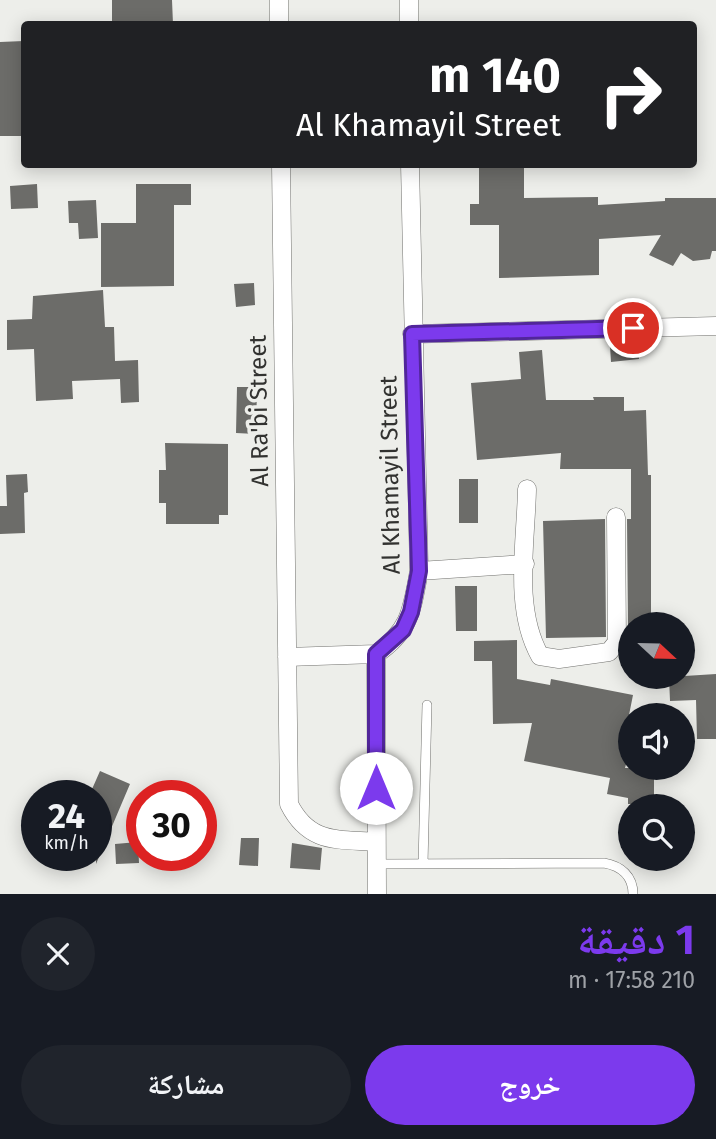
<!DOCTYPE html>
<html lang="ar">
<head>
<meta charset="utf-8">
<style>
  body { margin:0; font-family:"Fira Sans","Noto Naskh Arabic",sans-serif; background:#20242c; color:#f1f3f6; direction:rtl; height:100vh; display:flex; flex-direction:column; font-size:26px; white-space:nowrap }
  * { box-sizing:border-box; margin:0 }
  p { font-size:23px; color:#9ea1a6 }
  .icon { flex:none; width:38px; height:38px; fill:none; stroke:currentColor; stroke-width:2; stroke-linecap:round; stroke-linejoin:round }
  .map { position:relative; height:894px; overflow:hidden; direction:ltr }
  .sheet { display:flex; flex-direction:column; background:#171b24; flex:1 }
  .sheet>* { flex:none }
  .guide { position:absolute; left:21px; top:21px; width:676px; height:147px; border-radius:7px; box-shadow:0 4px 18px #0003; direction:rtl; background:#202124; color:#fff; overflow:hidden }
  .needle { width:46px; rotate:112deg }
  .fabs { position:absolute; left:618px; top:612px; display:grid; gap:14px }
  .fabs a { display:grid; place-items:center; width:77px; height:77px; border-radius:50%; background:#171b24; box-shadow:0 4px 18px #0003; font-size:35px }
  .speed { position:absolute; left:21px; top:780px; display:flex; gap:14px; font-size:35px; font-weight:700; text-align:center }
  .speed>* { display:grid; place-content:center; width:91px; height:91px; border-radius:50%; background:#171b24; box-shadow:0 4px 18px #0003; line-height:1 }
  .speed small { font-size:18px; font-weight:400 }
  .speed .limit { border:10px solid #d22; background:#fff; color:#111 }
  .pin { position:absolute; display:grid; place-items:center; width:60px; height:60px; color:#fff; margin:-30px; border:4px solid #fff; border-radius:50%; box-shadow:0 2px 7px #0007 }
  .me { position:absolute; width:77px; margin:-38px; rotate:0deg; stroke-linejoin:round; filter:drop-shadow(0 0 5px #0008) }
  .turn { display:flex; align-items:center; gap:24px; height:147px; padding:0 21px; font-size:32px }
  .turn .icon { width:91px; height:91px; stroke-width:2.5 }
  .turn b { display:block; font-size:49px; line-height:60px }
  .round { display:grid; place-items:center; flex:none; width:74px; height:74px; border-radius:37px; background:#20242c }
  .summary { display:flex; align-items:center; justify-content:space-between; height:119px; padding:0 21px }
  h1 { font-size:42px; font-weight:700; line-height:52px; color:#7c3aed }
  .primary-button { display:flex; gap:14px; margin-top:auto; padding:14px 21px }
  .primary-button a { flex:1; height:80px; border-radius:42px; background:#7c3aed; color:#fff; font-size:28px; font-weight:700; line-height:80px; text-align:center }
  .primary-button a+a { background:#20242c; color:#f1f3f6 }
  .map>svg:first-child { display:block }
</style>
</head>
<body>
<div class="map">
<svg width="716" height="894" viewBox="0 0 716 894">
  <rect width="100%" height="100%" fill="#edeeea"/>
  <path fill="#6c6c69" d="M112,0H172L173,24H112Z
    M24,41V136H0V42Z
    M479,164L524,166V198L598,197V205L665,201V198H716V251H712L710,259L693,261L681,253L673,266L649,255L661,235L599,239V275L499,278V225H470V204H479Z
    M37,184L38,208L11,209L10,186Z
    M136,184H191V205H174V286L101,287V223H136Z
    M96,200L98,238L79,239L78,223H69L68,201Z
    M254,283L255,305L236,307L234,284Z
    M103,290L105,327H114L115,361L138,360L139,402L121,403L120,379L72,381L73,399L36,401L34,349L7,350V320L32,319L33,296Z
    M638,343L639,359L611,362L610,346Z
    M542,350L546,400H594L593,397H624V411L646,410L648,475H651V625H628L627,519H631V469H560L561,453L477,460L471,383L521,379L519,352Z
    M237,387H257L256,434L236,433Z
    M165,443L228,444V515H219V524H166V503H159V470H166Z
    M27,474L28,492L24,493L25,533L0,534V506H7L6,475Z
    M459,479H478V523H459Z
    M605,519L606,637L546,638L543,521Z
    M455,586H477V631H456Z
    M517,640V679L550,685L551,679L633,695L621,755L628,757L625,768H654V804H628V798L607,794L610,778L524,761L532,723L493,724L492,661H474V641Z
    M716,674V739H697L696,700L670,701L669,677Z
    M100,771L130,784L96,864V796H89Z
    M241,838H259L258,866L239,865Z
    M138,842L139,863L116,864L115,844Z
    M292,843L322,848L320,870L290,868Z"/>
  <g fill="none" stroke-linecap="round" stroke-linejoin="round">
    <g stroke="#72726f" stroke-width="10">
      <path id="service" d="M377,864L604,863C621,866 633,876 633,894
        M423,864L427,705"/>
    </g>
    <g stroke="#72726f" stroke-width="19">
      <path id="minor" d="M279,0V24
        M409,0V24
        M281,164L289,804C309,844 337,839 376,842
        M412,334L716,326
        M527,489C526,543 513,608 540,656L559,659L609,652L617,642L616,517
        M419,571L525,564
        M376,654C410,631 412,610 419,571L410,164
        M376,654L377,894
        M287,657L376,654"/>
    </g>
    <use href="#service" stroke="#fff" stroke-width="9"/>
    <use href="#minor" stroke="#fff" stroke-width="18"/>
  </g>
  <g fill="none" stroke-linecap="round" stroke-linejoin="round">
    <g stroke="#51269a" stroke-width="18">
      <path id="route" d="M376,788V654L403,630L411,612L419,571L412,334L633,328"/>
    </g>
    <use href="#route" stroke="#7c3aed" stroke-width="12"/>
  </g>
  <g text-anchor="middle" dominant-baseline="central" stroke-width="7" stroke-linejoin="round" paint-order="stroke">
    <g font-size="24" fill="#323230" stroke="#edeeea">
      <text transform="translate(259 411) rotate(-91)">Al Ra'bi Street</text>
      <text transform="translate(390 475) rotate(-91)">Al Khamayil Street</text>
    </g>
  </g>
</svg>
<div class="fabs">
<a><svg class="needle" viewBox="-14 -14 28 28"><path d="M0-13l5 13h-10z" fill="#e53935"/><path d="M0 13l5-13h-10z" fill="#9ea1a6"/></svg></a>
<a><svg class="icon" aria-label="sound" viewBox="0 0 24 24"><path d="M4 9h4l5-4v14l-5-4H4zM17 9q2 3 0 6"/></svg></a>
<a><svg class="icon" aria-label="search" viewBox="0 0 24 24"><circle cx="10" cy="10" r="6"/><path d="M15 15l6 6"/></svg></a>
</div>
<div class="speed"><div>24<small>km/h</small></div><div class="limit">30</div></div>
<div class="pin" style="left:633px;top:328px;background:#d93025"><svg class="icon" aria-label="arrive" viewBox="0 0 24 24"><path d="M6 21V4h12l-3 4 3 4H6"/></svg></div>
<svg class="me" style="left:376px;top:788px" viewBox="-20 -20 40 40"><circle r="19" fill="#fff"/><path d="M0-13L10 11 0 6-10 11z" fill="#7c3aed"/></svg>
<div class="guide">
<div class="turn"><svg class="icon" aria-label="right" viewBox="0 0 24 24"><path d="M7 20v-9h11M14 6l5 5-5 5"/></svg><div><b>140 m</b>Al Khamayil Street</div></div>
</div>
</div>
<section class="sheet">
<div class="summary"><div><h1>1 دقيقة</h1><p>210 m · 17:58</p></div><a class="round"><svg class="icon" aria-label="close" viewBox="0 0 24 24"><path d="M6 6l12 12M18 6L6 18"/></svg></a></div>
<div class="primary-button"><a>خروج</a><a>مشاركة</a></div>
</section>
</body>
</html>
